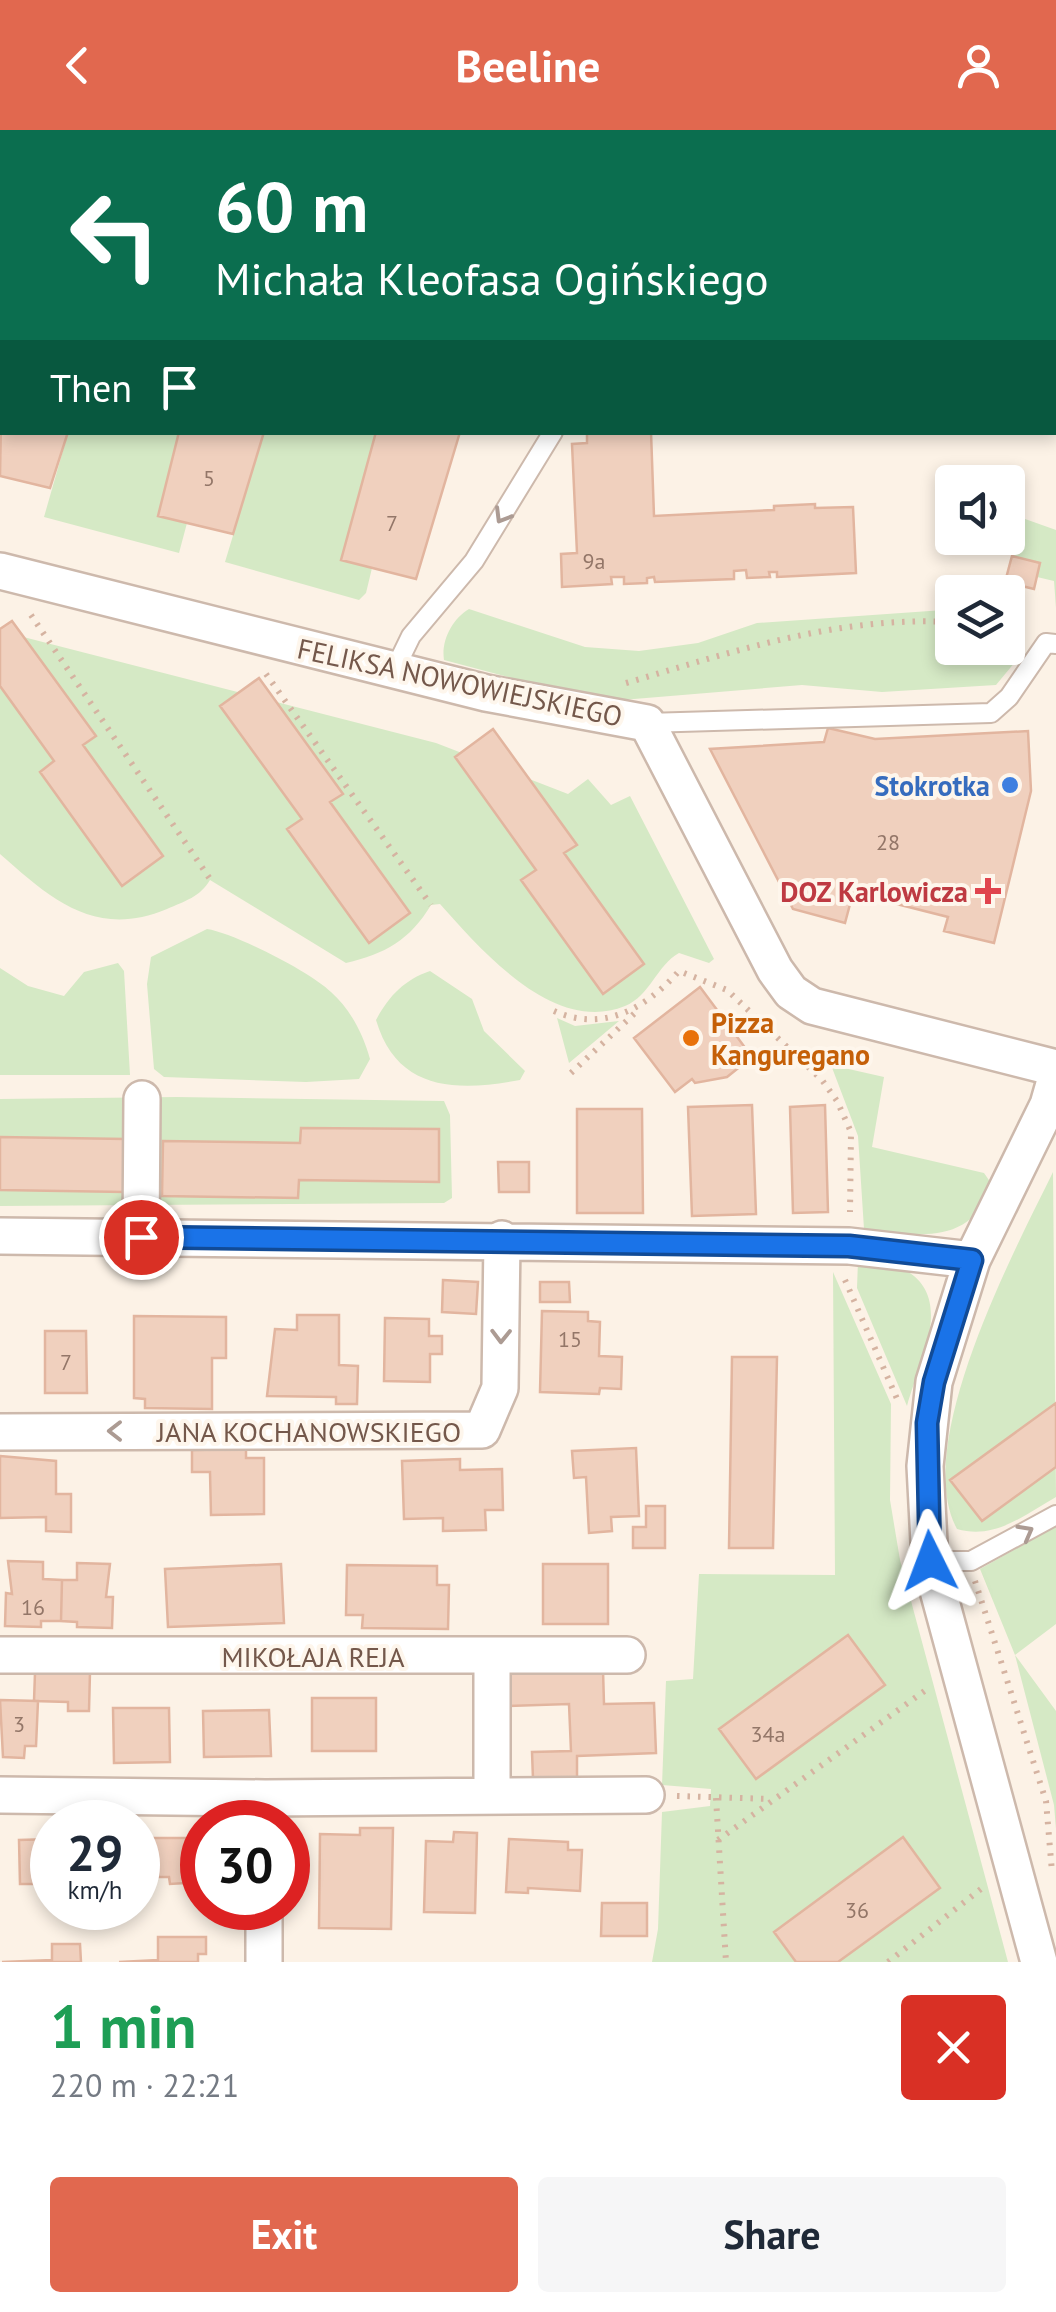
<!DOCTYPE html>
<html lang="en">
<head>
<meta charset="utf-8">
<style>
  body { margin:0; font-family:"PT Sans",sans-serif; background:#f6f6f7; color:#1f2937; height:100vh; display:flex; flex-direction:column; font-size:38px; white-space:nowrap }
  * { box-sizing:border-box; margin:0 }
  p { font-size:32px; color:#747a83 }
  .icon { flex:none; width:55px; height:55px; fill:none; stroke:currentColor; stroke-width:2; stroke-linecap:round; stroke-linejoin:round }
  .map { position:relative; height:1832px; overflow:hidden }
  .details { display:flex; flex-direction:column; background:#fff; flex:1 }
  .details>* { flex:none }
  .banner { position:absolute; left:0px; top:0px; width:1058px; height:305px; box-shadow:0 5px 15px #0003; background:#0b6e4f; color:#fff; overflow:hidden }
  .fabs { position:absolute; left:935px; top:335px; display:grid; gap:20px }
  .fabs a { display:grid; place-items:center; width:90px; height:90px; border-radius:10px; background:#fff; box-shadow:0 5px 15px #0003; font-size:50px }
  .speed { position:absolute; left:30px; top:1670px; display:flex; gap:20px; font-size:50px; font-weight:700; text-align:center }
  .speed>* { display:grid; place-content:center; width:130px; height:130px; border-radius:50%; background:#fff; box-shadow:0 5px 15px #0003; line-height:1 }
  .speed small { font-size:25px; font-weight:400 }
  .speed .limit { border:15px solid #d22; background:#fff; color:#111 }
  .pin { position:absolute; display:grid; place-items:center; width:85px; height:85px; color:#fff; margin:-42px; border:5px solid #fff; border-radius:50%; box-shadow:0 2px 10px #0007 }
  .me { position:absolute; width:110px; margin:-55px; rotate:357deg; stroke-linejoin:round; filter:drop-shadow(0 0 8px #0008) }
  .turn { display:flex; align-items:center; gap:35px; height:210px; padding:0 50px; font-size:45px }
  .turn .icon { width:130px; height:130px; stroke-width:2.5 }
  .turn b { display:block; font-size:70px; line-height:85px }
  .then { display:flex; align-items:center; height:95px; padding:0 50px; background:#0003; gap:20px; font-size:38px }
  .round { display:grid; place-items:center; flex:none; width:105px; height:105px; border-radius:10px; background:#f6f6f7 }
  .headline { display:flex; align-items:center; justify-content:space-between; height:170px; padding:0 50px }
  h1 { font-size:60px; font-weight:700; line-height:75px; color:#1e9e55 }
  .cta { display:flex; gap:20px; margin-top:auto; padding:20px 50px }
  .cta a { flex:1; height:115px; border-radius:10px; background:#e1684f; color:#fff; font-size:40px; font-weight:700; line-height:115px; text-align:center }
  .cta a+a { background:#f6f6f7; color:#1f2937 }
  header { display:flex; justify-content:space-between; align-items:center; height:130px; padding:0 50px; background:#e1684f; color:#fff; font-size:45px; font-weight:700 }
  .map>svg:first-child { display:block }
</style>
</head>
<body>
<header><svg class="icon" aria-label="back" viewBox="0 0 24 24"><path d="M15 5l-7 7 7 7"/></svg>Beeline<svg class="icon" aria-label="person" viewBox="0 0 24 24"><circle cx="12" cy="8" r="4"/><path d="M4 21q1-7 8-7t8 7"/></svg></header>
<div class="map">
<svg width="1056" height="1832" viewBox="0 0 1056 1832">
  <rect width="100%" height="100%" fill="#fcf2e6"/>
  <path fill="#d5e9c5" d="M68,303H179L158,385L187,393L179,423L44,387Z
    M264,303H376L341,430L372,438L366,463L359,470L225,432Z
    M1011,384L1056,400V478L1054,451L1037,447L1040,433L1012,426Z
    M469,479L585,517L639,521L698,513L757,493L944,480L952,481V518H1008V495L1021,517L1020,526L996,555L882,562L802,555L622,570L568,563L444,530C441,511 452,489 469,479Z
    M0,501L436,613L568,664L588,649L611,675L630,666L714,829L709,833L679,823C657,835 650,866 625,876C554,905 482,821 440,774L431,775C410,810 385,824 346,833L210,750C200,767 185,771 167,779C95,809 51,769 0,724Z
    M207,799C234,803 311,842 331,862C351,880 363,904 370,929L359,949L306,952L164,947L154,939L147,854L151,827Z
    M118,833L124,841L130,945H0V838L28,856L64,866L84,842Z
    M430,841L472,869L484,901L525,941L520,950C456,962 397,961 376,890C389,866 404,850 430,841Z
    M557,888L575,896L619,891L569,933Z
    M831,935L884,947L872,1017L984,1043L993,1056C968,1117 919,1105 864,1099L858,1006Z
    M177,967L444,971L450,985L452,1068L444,1073L0,1076V969Z
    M1053,1042L1056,1367C1024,1385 995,1410 957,1399C911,1315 1014,1122 1053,1042Z
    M858,1131C872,1133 892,1133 905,1140C956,1168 918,1234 907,1276L857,1158Z
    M833,1142L891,1274L890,1370L900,1430L1008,1832H652L658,1799L662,1682L710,1676L711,1659L662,1655L666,1551L693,1549L699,1444L835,1445Z
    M1056,1396V1494L1015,1525L1056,1581V1699L1054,1675L1015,1525L980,1439Z"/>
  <path fill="#f0d0be" stroke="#e2b59f" stroke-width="2.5" d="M0,0H48L2,2V49Z
    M2,234V302H68L50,358L0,346Z
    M179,302H264L233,404L158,386Z
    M376,302H460L416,449L341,430Z
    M587,302H651L654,386L774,380V376L815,374V378L853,377L856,443L777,447V442H769L770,447L747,448L746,440L734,441V449L655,452L654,447L647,448V453L624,454V447H611L612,454L562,457L561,424L577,423L572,314L587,313Z
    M1012,426L1040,433L1034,459L1005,452Z
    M12,491L96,606L83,615L163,726L122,756L40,642L54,631L0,556V499Z
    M259,548L343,664L330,672L410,783L369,813L287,699L302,689L220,576Z
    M828,598L875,609L1028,601L1031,661L994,813L944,801L948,787L853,763L845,793L793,779L710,619L824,612Z
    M493,599L577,715L564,723L644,834L603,864L521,750L536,740L455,627Z
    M700,857L752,927L727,947L695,953L692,949L675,962L634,908Z
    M752,975L756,1084L692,1086L688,977Z
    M825,975L828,1082L793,1083L790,977Z
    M577,979H642L643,1083H577Z
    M301,998L439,999V1052L299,1050L298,1068L162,1066L163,1011L300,1013Z
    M0,1007L125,1009L124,1062L0,1060Z
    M498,1032H529V1062H499Z
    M443,1150L478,1152L476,1184L442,1182Z
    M540,1152H569L570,1172H540Z
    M542,1181L588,1182V1191L600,1192L599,1226L622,1227L621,1259L600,1258L599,1264L540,1262Z
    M297,1185H339V1235L358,1236L357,1274H336V1267L267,1266L275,1199L297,1200Z
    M134,1186L226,1187V1228H212V1279L145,1278V1269L134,1268Z
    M385,1188L429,1189V1206H442V1224H430V1252L384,1251Z
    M45,1201H86L87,1263H45Z
    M732,1227H777L773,1418H729Z
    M1056,1273V1337L982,1391L950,1350Z
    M636,1318L639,1386L611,1387L612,1401L589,1403L586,1347L574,1348L572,1321Z
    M246,1319V1328H264V1384L211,1385L210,1342H192V1320Z
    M0,1326L56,1331V1364H71V1402L46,1401V1387L0,1388Z
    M460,1329V1340L502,1339L503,1380H485L486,1400L443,1401V1388L404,1389L402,1331Z
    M646,1376H665V1418H633V1397H646Z
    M8,1431L43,1432V1449L62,1450L61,1491H41V1497L5,1496L6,1463L12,1464Z
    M77,1433L110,1434L106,1467H113L112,1498L77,1497V1492L61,1491L62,1450H77Z
    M281,1434L284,1493L168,1497L165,1439Z
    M543,1434H608V1494H543Z
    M347,1435L437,1436V1455H449L448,1499L362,1498L363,1485H346Z
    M848,1505L885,1555L756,1649L719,1599Z
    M603,1540L604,1574L654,1573L656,1623L577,1626V1648L533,1649L532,1622L571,1621L569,1574L508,1576L507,1543Z
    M90,1542L89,1581H68V1572L34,1571L35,1543Z
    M312,1568H376V1621H312Z
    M0,1570L38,1571L36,1616H25L24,1628L3,1627Z
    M113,1578H169L170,1632L114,1633Z
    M269,1580L271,1626L204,1627L203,1581Z
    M360,1698H393L391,1799L319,1798L320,1704L360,1705Z
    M190,1702H202V1752L170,1754L169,1747H141V1708H190Z
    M454,1702L477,1703L475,1783L424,1782L426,1711L453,1712Z
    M903,1707L940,1758L838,1832H796L774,1802Z
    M52,1709V1754H20L19,1710Z
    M509,1709L568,1712V1720H582L580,1761L528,1758V1763L506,1762Z
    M602,1773H647V1806H601Z
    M158,1807H206V1824H198V1832H119L158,1830Z
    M52,1814H80L81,1832H2L52,1830Z"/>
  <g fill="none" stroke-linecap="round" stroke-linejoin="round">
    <g stroke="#cdb9ac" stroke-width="22">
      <path id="lane" d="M0,95H2
        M0,143L2,133
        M394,541L411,506L474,431L553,302
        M647,593L991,583L1009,567L1046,513L1056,514
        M930,1431H971L1056,1385"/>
    </g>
    <g stroke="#cdb9ac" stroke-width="40">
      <path id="street" d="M0,441L486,563L647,593L775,840L791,862L812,876L1056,938
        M0,1106L849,1116L972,1130
        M141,1107L142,969
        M0,1302L482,1300L500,1258L502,1109
        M0,1525H627
        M492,1664V1527
        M0,1665L265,1668L646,1665
        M264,1832V1778
        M1039,1832L930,1431L925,1336L934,1252L972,1130L1048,975L1056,947"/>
    </g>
    <path stroke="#d5b3a1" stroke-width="6" stroke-dasharray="2.5 8" stroke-linecap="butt" d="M31,485L210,749
      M266,544L431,775
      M626,553C735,521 838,486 952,492
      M554,881C604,903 646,878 679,841L727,860L822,950L837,971L851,1002L850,1082
      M571,943L636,882
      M845,1150L898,1271
      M975,1451L1046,1671L1052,1742
      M677,1666L770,1669
      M716,1668L726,1832
      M718,1710L930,1557
      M888,1832L986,1755"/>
    <use href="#lane" stroke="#fff" stroke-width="18"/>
    <use href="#street" stroke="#fff" stroke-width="35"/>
  </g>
  <defs><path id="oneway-chevron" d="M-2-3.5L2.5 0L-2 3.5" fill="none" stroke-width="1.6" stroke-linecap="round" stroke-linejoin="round" transform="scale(2.5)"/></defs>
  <g stroke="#ac9b93">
    <use href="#oneway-chevron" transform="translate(502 386) rotate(121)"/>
    <use href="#oneway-chevron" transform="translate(501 1206) rotate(91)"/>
    <use href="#oneway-chevron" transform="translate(115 1301) rotate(180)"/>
    <use href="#oneway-chevron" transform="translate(1026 1402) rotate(-29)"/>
  </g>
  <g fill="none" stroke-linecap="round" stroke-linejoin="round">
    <g stroke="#114b97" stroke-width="25">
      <path id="route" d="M141,1107L849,1116L972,1130L934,1252L927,1293L930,1431"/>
    </g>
    <use href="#route" stroke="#1a73e8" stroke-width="18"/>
  </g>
  <circle fill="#3f7fe0" stroke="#fef6ec" stroke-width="4" cx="1010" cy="655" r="10"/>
  <path fill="#e0444e" stroke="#fef6ec" stroke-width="4" d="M983 746h10v10h10v10h-10v10h-10v-10h-10v-10h10z"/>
  <circle fill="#e8710a" stroke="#fef6ec" stroke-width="4" cx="691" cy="908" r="10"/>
  <g text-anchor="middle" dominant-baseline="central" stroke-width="8" stroke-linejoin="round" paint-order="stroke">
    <g font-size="22" fill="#937668">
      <text x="209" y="348">5</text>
      <text x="392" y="393">7</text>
      <text x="594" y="431">9a</text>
      <text x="888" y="712">28</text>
      <text x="570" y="1209">15</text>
      <text x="66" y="1232">7</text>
      <text x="33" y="1477">16</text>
      <text x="19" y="1594">3</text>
      <text x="768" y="1604">34a</text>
      <text x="857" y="1780">36</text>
    </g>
    <g font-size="28" fill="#74584b" stroke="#fef6ec">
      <text transform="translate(460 552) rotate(12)">FELIKSA NOWOWIEJSKIEGO</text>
      <text x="309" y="1301">JANA KOCHANOWSKIEGO</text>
      <text x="313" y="1526">MIKOŁAJA REJA</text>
    </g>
    <g font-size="28" font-weight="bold" fill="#366cbe" stroke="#fef6ec" text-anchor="end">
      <text x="990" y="655">Stokrotka</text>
    </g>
    <g font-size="28" font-weight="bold" fill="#be3a42" stroke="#fef6ec" text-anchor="end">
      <text x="968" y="761">DOZ Karlowicza</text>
    </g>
    <g font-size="28" font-weight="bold" fill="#c56008" stroke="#fef6ec" text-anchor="start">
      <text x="711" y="892">Pizza<tspan x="711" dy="32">Kanguregano</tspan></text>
    </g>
  </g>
</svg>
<div class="fabs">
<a><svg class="icon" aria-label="sound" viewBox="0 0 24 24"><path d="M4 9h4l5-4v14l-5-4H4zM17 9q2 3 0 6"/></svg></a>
<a><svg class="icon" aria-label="layers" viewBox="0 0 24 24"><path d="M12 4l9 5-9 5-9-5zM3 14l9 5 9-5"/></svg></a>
</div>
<div class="speed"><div>29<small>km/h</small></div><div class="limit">30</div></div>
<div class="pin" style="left:141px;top:1107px;background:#d93025"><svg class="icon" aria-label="arrive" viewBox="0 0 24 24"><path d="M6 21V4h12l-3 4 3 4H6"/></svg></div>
<svg class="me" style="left:930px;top:1431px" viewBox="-20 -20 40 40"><path d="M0-17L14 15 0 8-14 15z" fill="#1a73e8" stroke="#fff" stroke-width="4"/></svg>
<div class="banner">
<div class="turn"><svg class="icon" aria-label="left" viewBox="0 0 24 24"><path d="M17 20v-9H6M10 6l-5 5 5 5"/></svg><div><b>60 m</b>Michała Kleofasa Ogińskiego</div></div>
<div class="then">Then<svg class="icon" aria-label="arrive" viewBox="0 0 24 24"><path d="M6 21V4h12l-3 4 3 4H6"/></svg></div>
</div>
</div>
<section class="details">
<div class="headline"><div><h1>1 min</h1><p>220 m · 22:21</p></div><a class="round" style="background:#d93025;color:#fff"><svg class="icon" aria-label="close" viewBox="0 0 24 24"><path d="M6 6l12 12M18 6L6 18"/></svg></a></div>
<div class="cta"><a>Exit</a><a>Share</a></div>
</section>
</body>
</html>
